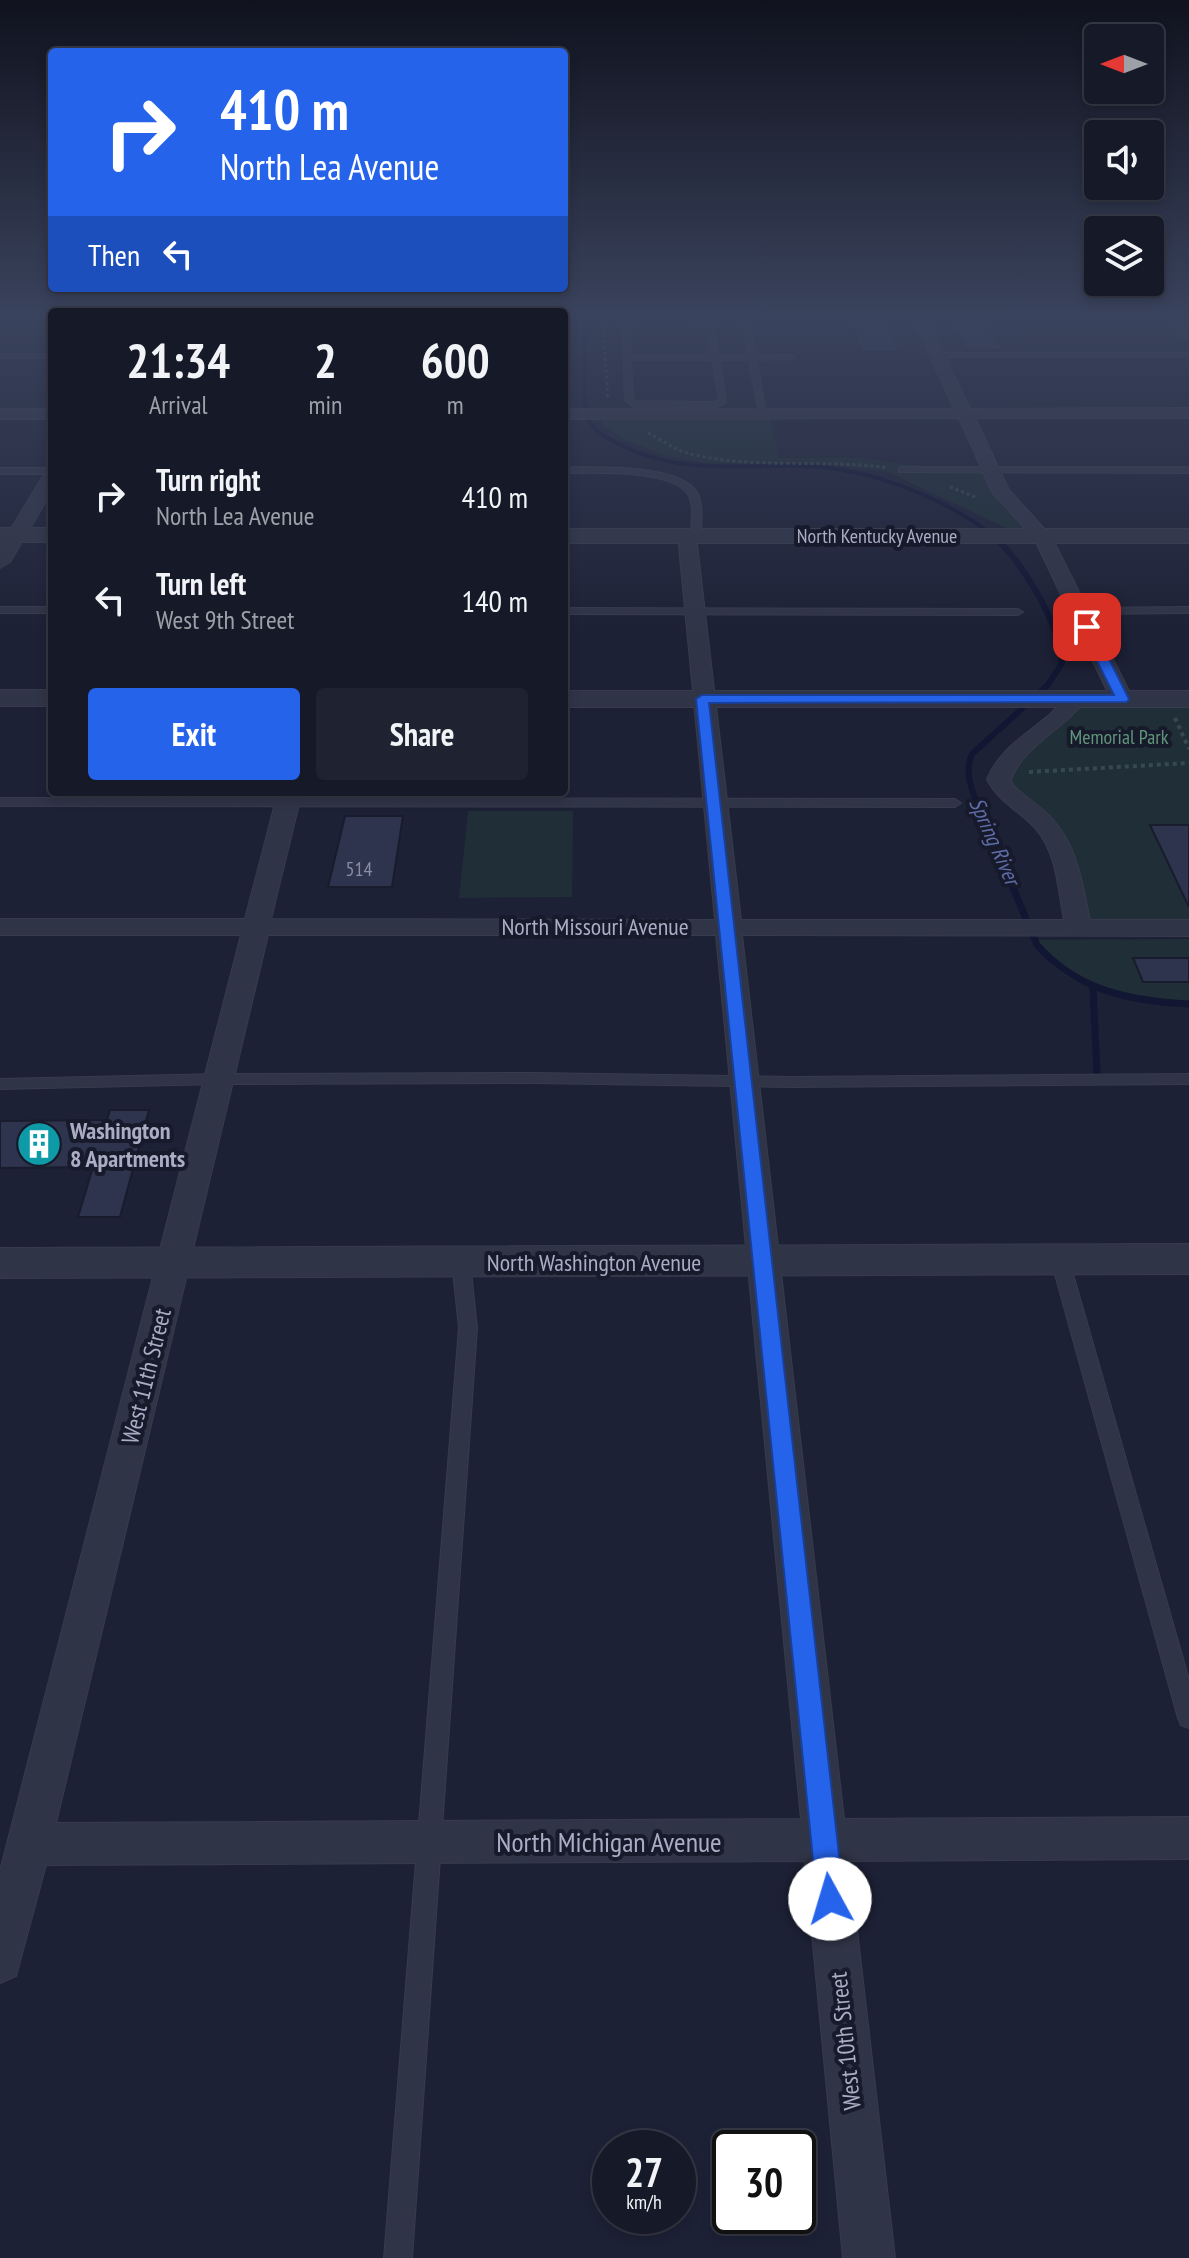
<!DOCTYPE html>
<html lang="en">
<head>
<meta charset="utf-8">
<style>
  body { margin:0; font-family:"PT Sans Narrow",sans-serif; background:#1f2230; color:#f1f3f6; height:100vh; display:flex; flex-direction:column; font-size:30px; white-space:nowrap }
  * { box-sizing:border-box; margin:0 }
  p { font-size:26px; color:#9ea0a8 }
  .icon { flex:none; width:44px; height:44px; fill:none; stroke:currentColor; stroke-width:2; stroke-linecap:round; stroke-linejoin:round }
  .map { position:relative; flex:1; overflow:hidden }
  .drawer { position:absolute; left:48px; top:308px; width:520px; height:488px; display:flex; flex-direction:column; background:#161928; border-radius:8px; box-shadow:0 4px 12px #0003,0 0 0 2px #353845 }
  .drawer>* { flex:none }
  .guide { position:absolute; left:48px; top:48px; width:520px; height:244px; border-radius:8px; box-shadow:0 4px 12px #0003,0 0 0 2px #353845; background:#2563eb; color:#fff; overflow:hidden }
  .needle { width:52px; rotate:270deg }
  .controls { position:absolute; left:1084px; top:24px; display:grid; gap:16px }
  .controls a { display:grid; place-items:center; width:80px; height:80px; border-radius:8px; background:#161928; box-shadow:0 4px 12px #0003,0 0 0 2px #353845; font-size:40px }
  .speed { position:absolute; left:592px; top:2130px; display:flex; gap:16px; font-size:40px; font-weight:700; text-align:center }
  .speed>* { display:grid; place-content:center; width:104px; height:104px; border-radius:50%; background:#161928; box-shadow:0 4px 12px #0003,0 0 0 2px #353845; line-height:1 }
  .speed small { font-size:20px; font-weight:400 }
  .speed .limit { border:4px solid #111; border-radius:12px; background:#fff; color:#111 }
  .pin { position:absolute; display:grid; place-items:center; width:68px; height:68px; color:#fff; margin:-34px; border-radius:16px; box-shadow:0 4px 12px #0006 }
  .me { position:absolute; width:88px; margin:-44px; rotate:354deg; stroke-linejoin:round; filter:drop-shadow(0 0 6px #0008) }
  .turn { display:flex; align-items:center; gap:28px; height:168px; padding:0 40px; font-size:36px }
  .turn .icon { width:104px; height:104px; stroke-width:2.5 }
  .turn b { display:block; font-size:56px; line-height:68px }
  .then { display:flex; align-items:center; height:76px; padding:0 40px; background:#0003; gap:16px; font-size:30px }
  .eta { display:flex; justify-content:space-evenly; align-items:center; height:136px; text-align:center }
  .eta b { font-size:48px; font-weight:700; line-height:56px }
  .cta { display:flex; gap:16px; margin-top:auto; padding:16px 40px }
  .cta a { flex:1; height:92px; border-radius:8px; background:#2563eb; color:#fff; font-size:32px; font-weight:700; line-height:92px; text-align:center }
  .cta a+a { background:#1f2230; color:#f1f3f6 }
  ul { padding:0; list-style:none }
  li { display:flex; align-items:center; gap:24px; height:104px; padding:0 40px }
  li div { flex:1 }
  li b { display:block; font-size:30px }
  li em { font-style:normal }
  .map>svg:first-child { display:block }
</style>
</head>
<body>
<div class="map">
<svg width="1189" height="2258" viewBox="0 0 1189 2258">
  <rect width="100%" height="100%" fill="#1d2136"/>
  <path fill="#1f2e37" d="M564,316H567L571,334L570,407L566,408Z
    M600,417H770L779,458L848,457L937,468L990,467L1036,529L1010,530L888,472L819,463H705L664,455L622,439L603,425Z
    M1089,706L1189,707V928L1079,929L1061,854L1006,791L1002,769L1070,708Z
    M468,811H573L572,897L459,898Z
    M1189,939V1004C1136,1002 1060,995 1035,940Z"/>
  <g fill="none" stroke-linecap="round" stroke-linejoin="round">
    <path stroke="#111633" stroke-width="4" d="M584,316C585,336 582,405 588,419C593,430 605,437 615,442C691,483 763,457 842,470C892,478 951,503 991,534"/>
    <path stroke="#111633" stroke-width="6" d="M982,815C974,795 963,775 972,754L1048,685L1062,663C1059,621 1021,559 989,532"/>
    <path stroke="#111633" stroke-width="7" d="M982,813L1037,945C1078,991 1130,1001 1189,1004
      M1093,989L1097,1074"/>
  </g>
  <path fill="#2e344d" stroke="#181c2d" stroke-width="2" d="M850,316H885L898,352H861Z
    M950,317H984L1003,350H967Z
    M345,816H403L392,887H328Z
    M1150,825H1189V907Z
    M1133,958H1189V982H1143Z
    M110,1110H149L120,1217H78L93,1167L0,1168V1121L107,1120Z"/>
  <g fill="none" stroke-linecap="round" stroke-linejoin="round">
    <g stroke="#373b4d" stroke-width="2">
      <path id="service" d="M626,316H711L719,355H748L740,316H748L756,355H791L795,357L791,359L757,360L766,416L759,414L749,360H720L726,403L713,408L634,407L625,400L622,320ZM632,319L705,320L711,355L631,356ZM631,360H712L719,400L712,402L636,401L633,399Z
        M935,353H1189V357H938Z
        M0,354H52V358H0Z
        M564,467C594,467 679,464 697,492C704,505 701,523 701,536L696,539L691,536C691,523 695,503 687,493C669,469 591,473 564,473Z
        M902,467H1189V473L899,472V468Z
        M0,468H52V474H0Z
        M0,607H52V613H0Z
        M1189,607V613L1079,614L1074,611L1079,608Z
        M564,608L1018,609L1023,612L1018,615L564,614Z
        M0,798L955,799L961,803L955,807L0,806Z
        M534,1073L792,1077L1189,1074V1084L792,1087L534,1083L220,1084L0,1089V1079L220,1074Z
        M1060,1254L1066,1256L1069,1260L1189,1680V1728L1181,1725L1178,1718L1051,1260L1054,1256Z
        M461,1256L467,1258L470,1262L477,1328L412,2258H384L459,1328L452,1262L455,1258Z"/>
    </g>
    <g stroke="#373b4d" stroke-width="2">
      <path id="minor" d="M912,316H926L970,409L1189,408V418H975L1009,490L1051,536L1133,699L1130,704L1122,706L1111,699L1034,538L992,492L959,418L564,419V409H954Z
        M0,409H52V419H0Z
        M52,471V491L10,562L0,568V547L43,476Z
        M687,530L696,536L741,920H1064C1058,890 1057,853 1036,829C1020,811 998,802 987,779C1000,749 1024,736 1048,716C1058,708 1064,694 1076,692L1087,698C1065,729 1025,744 1011,779L1013,785C1025,798 1041,806 1052,819C1078,846 1082,885 1090,920H1189V936L742,935L844,1819L1189,1817V1859L849,1861L895,2258H843L805,1861L46,1865L16,1976L0,1983V1871L241,935H0V919H245L278,792H302L271,919L715,920L678,536ZM268,935H716L801,1819L56,1823Z"/>
    </g>
    <g stroke="#373b4d" stroke-width="2">
      <path id="tertiary" d="M1166,316H1185L1189,322V340L1182,338Z
        M0,528H52V542H0Z
        M564,529H1189V543H564Z
        M0,690H52V706H0Z
        M564,691H1189V707H564Z
        M1189,1244V1274L0,1278V1248Z"/>
    </g>
    <path stroke="#374850" stroke-width="3" stroke-dasharray="3 3" stroke-linecap="butt" d="M602,316L608,399
      M564,319H601
      M648,433C659,439 670,446 681,451C741,471 824,458 888,468
      M950,487L978,498"/>
    <path stroke="#374850" stroke-width="4" stroke-dasharray="4 4" stroke-linecap="butt" d="M1175,718L1189,749
      M1029,772L1189,763"/>
    <use href="#service" fill="#303447" fill-rule="evenodd"/>
    <use href="#minor" fill="#303447" fill-rule="evenodd"/>
    <use href="#tertiary" fill="#303447" fill-rule="evenodd"/>
  </g>
  <linearGradient id="sky" x2="0" y2="1"><stop stop-color="#10121e"/><stop offset="0.5" stop-color="#3a435d"/><stop offset="1" stop-color="#3a435d" stop-opacity="0"/></linearGradient>
  <rect width="1189" height="632" fill="url(#sky)"/>
  <path fill="#2563eb" stroke="#184099" stroke-width="2" d="M1082,624L1093,627L1129,699L1127,702L709,703L844,1899L840,1909L830,1913L821,1909L817,1899L696,699L702,695H1114L1080,627Z"/>
  <defs>
    <g id="building-disc" transform="scale(2.3)"><circle r="9.5" fill="#0f9aa8" stroke="#161a2b"/><path d="M-4-6H4V6H1V3H-1V6H-4ZM-2.5-4.3h1.7v1.8h-1.7ZM.8-4.3h1.7v1.8H.8ZM-2.5-1h1.7V.8h-1.7ZM.8-1h1.7V.8H.8Z" fill="#fff"/></g>
  </defs>
  <g fill-rule="evenodd">
    <use href="#building-disc" x="39" y="1144"/>
  </g>
  <g text-anchor="middle" dominant-baseline="central" stroke-width="8" stroke-linejoin="round" paint-order="stroke">
    <g font-size="20" fill="#aaadc4" stroke="#161a2b">
      <text x="877" y="536">North Kentucky Avenue</text>
    </g>
    <g font-size="20" fill="#60957a" stroke="#161a2b">
      <text x="1119" y="737">Memorial Park</text>
    </g>
    <g font-size="20" fill="#898da4">
      <text x="359" y="869">514</text>
    </g>
    <g font-size="22" font-style="italic" fill="#5f6ca7" stroke="#161a2b">
      <text transform="translate(995 841) rotate(66)">Spring River</text>
    </g>
    <g font-size="24" fill="#aaadc4" stroke="#161a2b">
      <text x="595" y="926">North Missouri Avenue</text>
      <text x="594" y="1262">North Washington Avenue</text>
      <text transform="translate(146 1376) rotate(-76)">West 11th Street</text>
      <text transform="translate(845 2041) rotate(-96)">West 10th Street</text>
    </g>
    <g font-size="24" font-weight="bold" fill="#aaadc4" stroke="#161a2b" text-anchor="start">
      <text x="70" y="1130">Washington<tspan x="70" dy="28">8 Apartments</tspan></text>
    </g>
    <g font-size="28" fill="#aaadc4" stroke="#161a2b">
      <text x="609" y="1841">North Michigan Avenue</text>
    </g>
  </g>
</svg>
<div class="controls">
<a><svg class="needle" viewBox="-14 -14 28 28"><path d="M0-13l5 13h-10z" fill="#e53935"/><path d="M0 13l5-13h-10z" fill="#9ea0a8"/></svg></a>
<a><svg class="icon" aria-label="sound" viewBox="0 0 24 24"><path d="M4 9h4l5-4v14l-5-4H4zM17 9q2 3 0 6"/></svg></a>
<a><svg class="icon" aria-label="layers" viewBox="0 0 24 24"><path d="M12 4l9 5-9 5-9-5zM3 14l9 5 9-5"/></svg></a>
</div>
<div class="speed"><div>27<small>km/h</small></div><div class="limit">30</div></div>
<div class="pin" style="left:1087px;top:627px;background:#d93025"><svg class="icon" aria-label="arrive" viewBox="0 0 24 24"><path d="M6 21V4h12l-3 4 3 4H6"/></svg></div>
<svg class="me" style="left:830px;top:1899px" viewBox="-20 -20 40 40"><circle r="19" fill="#fff"/><path d="M0-13L10 11 0 6-10 11z" fill="#2563eb"/></svg>
<div class="guide">
<div class="turn"><svg class="icon" aria-label="right" viewBox="0 0 24 24"><path d="M7 20v-9h11M14 6l5 5-5 5"/></svg><div><b>410 m</b>North Lea Avenue</div></div>
<div class="then">Then<svg class="icon" aria-label="left" viewBox="0 0 24 24"><path d="M17 20v-9H6M10 6l-5 5 5 5"/></svg></div>
</div>
<section class="drawer">
<div class="eta">
<div><b>21:34</b><p>Arrival</p></div>
<div><b>2</b><p>min</p></div>
<div><b>600</b><p>m</p></div>
</div>
<ul>
<li><svg class="icon" aria-label="right" viewBox="0 0 24 24"><path d="M7 20v-9h11M14 6l5 5-5 5"/></svg><div><b>Turn right</b><p>North Lea Avenue</p></div><em>410 m</em></li>
<li><svg class="icon" aria-label="left" viewBox="0 0 24 24"><path d="M17 20v-9H6M10 6l-5 5 5 5"/></svg><div><b>Turn left</b><p>West 9th Street</p></div><em>140 m</em></li>
</ul>
<div class="cta"><a>Exit</a><a>Share</a></div>
</section>
</div>
</body>
</html>
